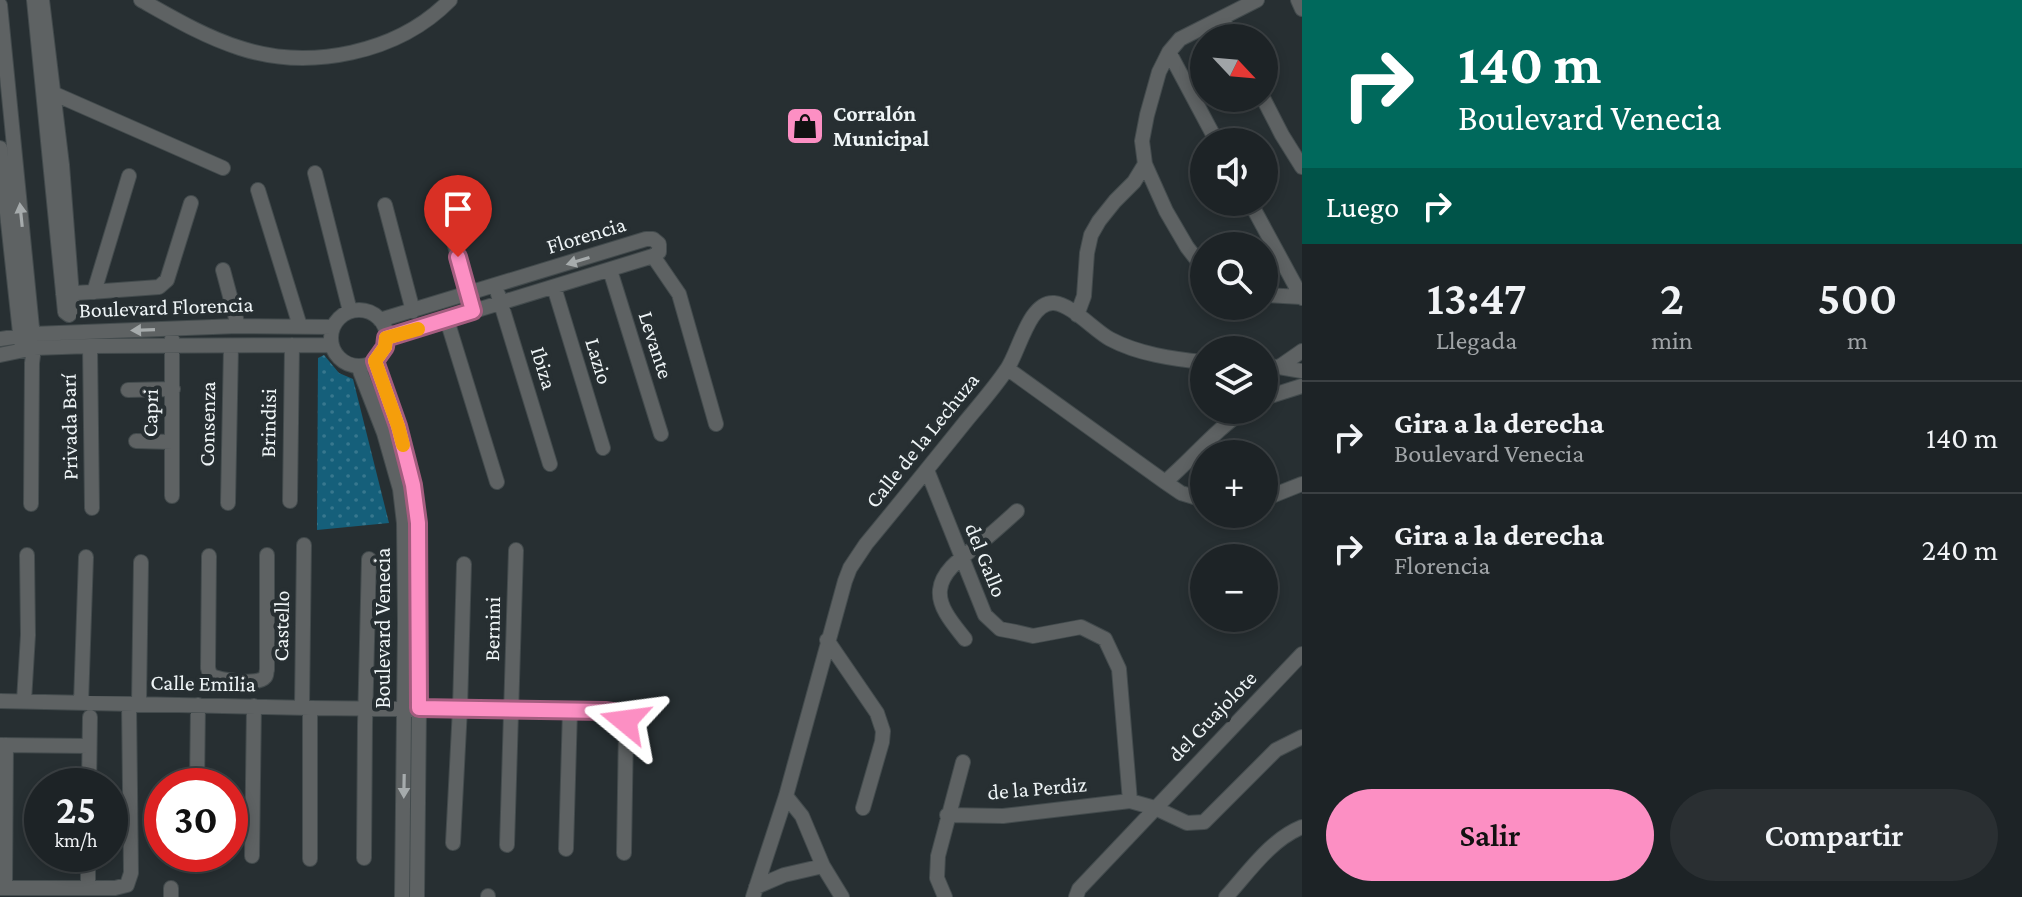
<!DOCTYPE html>
<html lang="es">
<head>
<meta charset="utf-8">
<style>
  body { margin:0; font-family:"Crimson Pro",serif; background:#2a2f32; color:#f1f3f6; height:100vh; display:flex; flex-direction:column; font-size:30px; white-space:nowrap }
  * { box-sizing:border-box; margin:0 }
  p { font-size:26px; color:#a0a4a7 }
  .icon { flex:none; width:44px; height:44px; fill:none; stroke:currentColor; stroke-width:2; stroke-linecap:round; stroke-linejoin:round }
  .map { position:relative; flex:1; overflow:hidden }
  .side { display:flex; flex-direction:column; background:#1d2326; width:720px }
  .side>* { flex:none }
  .hud { background:#00695c; color:#fff; overflow:hidden }
  .needle { width:52px; rotate:116deg }
  .buttons { position:absolute; left:1190px; top:24px; display:grid; gap:16px }
  .buttons a { display:grid; place-items:center; width:88px; height:88px; border-radius:50%; background:#1d2326; box-shadow:0 4px 12px #0003,0 0 0 2px #3b4043; font-size:40px }
  .speed { position:absolute; left:24px; top:768px; display:flex; gap:16px; font-size:40px; font-weight:700; text-align:center }
  .speed>* { display:grid; place-content:center; width:104px; height:104px; border-radius:50%; background:#1d2326; box-shadow:0 4px 12px #0003,0 0 0 2px #3b4043; line-height:1 }
  .speed small { font-size:20px; font-weight:400 }
  .speed .limit { border:12px solid #d22; background:#fff; color:#111 }
  .pin { position:absolute; display:grid; place-items:center; width:68px; height:68px; color:#fff; margin:-82px -34px; border-radius:50% 50% 50% 0; rotate:-45deg; box-shadow:0 0 8px #0007 }
  .pin .icon { rotate:45deg }
  .me { position:absolute; width:88px; margin:-44px; rotate:286deg; stroke-linejoin:round; filter:drop-shadow(0 0 6px #0008) }
  .turn { display:flex; align-items:center; gap:28px; height:168px; padding:0 24px; font-size:36px }
  .turn .icon { width:104px; height:104px; stroke-width:2.5 }
  .turn b { display:block; font-size:56px; line-height:68px }
  .then { display:flex; align-items:center; height:76px; padding:0 24px; background:#0003; gap:16px; font-size:30px }
  .eta { display:flex; justify-content:space-evenly; align-items:center; height:136px; text-align:center }
  .eta b { font-size:48px; font-weight:600; line-height:56px }
  .action { display:flex; gap:16px; margin-top:auto; padding:16px 24px }
  .action a { flex:1; height:92px; border-radius:48px; background:#fc8fc3; color:#111; font-size:32px; font-weight:600; line-height:92px; text-align:center }
  .action a+a { background:#2a2f32; color:#f1f3f6 }
  ul { padding:0; list-style:none }
  li { display:flex; align-items:center; gap:24px; height:112px; padding:0 24px; border-top:2px solid #3b4043 }
  li div { flex:1 }
  li b { display:block; font-size:30px }
  li em { font-style:normal }
  main { display:flex; flex:1; min-height:0 }
  .map>svg:first-child { display:block }
</style>
</head>
<body>
<main>
<div class="map">
<svg width="1302" height="897" viewBox="0 0 1302 897">
  <defs>
    <pattern id="park-dots" width="8" height="8" patternUnits="userSpaceOnUse" patternTransform="scale(2)"><rect width="8" height="8" fill="#155f7a"/><path d="M2 2h.1M6 6h.1" fill="none" stroke="#37778e" stroke-width="1.8" stroke-linecap="round"/></pattern>
  </defs>
  <rect width="100%" height="100%" fill="#272f32"/>
  <path fill="url(#park-dots)" d="M324,355L339,373L353,379L389,523L317,530L318,358Z"/>
  <g fill="none" stroke-linecap="round" stroke-linejoin="round">
    <g stroke="#434b4d" stroke-width="16">
      <path id="minor" d="M34,0L65,312L69,315L73,309L62,165L42,0
        M141,0C173,18 205,37 240,48C310,71 398,53 450,0
        M1298,0L1302,9
        M0,5L34,348L32,363L31,504
        M1222,18L1232,38
        M1169,52L1217,142
        M48,91L223,168
        M1263,98L1282,135L1302,167
        M0,148L21,342
        M315,173L350,311
        M258,190L300,326
        M1250,202L1302,298
        M443,203L470,299
        M385,205L413,311
        M653,256L679,294L716,424
        M1204,269L1187,247L1166,211L1145,164L1142,141L1147,115L1159,72L1169,52L1180,39L1257,0
        M223,270L238,326
        M610,270L661,434
        M554,287L603,448
        M94,292L129,176
        M63,294L159,287L167,280L191,203
        M498,294L550,464
        M1264,295L1301,297
        M331 338a28 28 0 1 1 56 0a28 28 0 1 1-56 0Z
        M1077,315L1084,296L1087,253L1091,235L1099,221L1115,201L1134,182L1145,164
        M380,320L646,239H653L659,244V252L653,256L386,338
        M447,320L497,482
        M172,338V496
        M0,339L33,334L238,326L333,327
        M90,346L92,508
        M0,355L34,348L90,346L332,345
        M375,361L398,426L413,485L418,523L419,708L417,897
        M358,366L384,433L400,489L404,523L405,623L402,897
        M1264,366L1279,367L1302,351
        M1279,367L1302,371
        M1008,369L1165,482L1181,493L1204,500
        M128,390L173,389
        M1264,398L1302,386
        M136,441L172,442
        M927,470L985,615L1000,629L1016,632L1033,636L1081,627L1105,639L1119,669L1130,801
        M1165,482C1193,458 1215,430 1245,410
        M1264,499L1302,484
        M290,501L292,345
        M228,503L231,346
        M209,556L208,668L210,675C219,680 258,686 265,677C267,675 266,672 267,670V555
        M965,639C955,626 938,608 940,590C942,568 969,553 984,540C995,531 1006,521 1017,511
        M827,640L877,713L883,731L882,742L863,808
        M0,701L310,708L611,711L623,717L626,729L624,853
        M24,701L28,635L27,555
        M81,703L86,557
        M139,704L141,562
        M302,707L304,545
        M310,708V859
        M0,745L89,746
        M89,786L90,717
        M197,786L198,705
        M786,796L802,816L823,866L842,897
        M947,815L1003,816L1130,801L1155,808L1187,823L1204,822L1276,750L1302,737
        M453,843L460,708L464,564
        M507,845L516,550
        M566,849L570,710
        M252,856L254,706
        M364,858L365,724L369,559
        M196,859V854
        M88,887V854
        M756,887L784,875L823,866
        M0,888H115L127,885L131,873L129,704
        M5,888L6,745
        M171,897V888
        M488,897V896
        M753,897L786,796L845,581L850,568L866,544C900,503 933,462 966,421C980,404 995,387 1007,369C1019,352 1029,301 1054,303C1071,304 1095,331 1110,339C1138,354 1173,359 1204,362
        M945,897L937,878L938,856L963,762
        M1076,897L1079,889L1302,654
        M1226,897C1249,872 1270,840 1302,827"/>
    </g>
    <use href="#minor" stroke="#5e6263" stroke-width="14"/>
  </g>
  <defs><path id="oneway-solid" d="M-6-.8H1V-3.2L6.5 0L1 3.2V.8H-6Z" transform="scale(2)"/></defs>
  <g fill="#a6abac">
    <use href="#oneway-solid" transform="translate(21 215) rotate(-96)"/>
    <use href="#oneway-solid" transform="translate(578 261) rotate(163)"/>
    <use href="#oneway-solid" transform="translate(143 330) rotate(178)"/>
    <use href="#oneway-solid" transform="translate(404 786) rotate(91)"/>
  </g>
  <g fill="none" stroke-linecap="round" stroke-linejoin="round">
    <g stroke="#a45d7f" stroke-width="20">
      <path id="route" d="M458,257L473,311L386,338L385,347L375,361L398,426L413,485L418,523L419,708L605,711L619,713L625,721"/>
    </g>
    <use href="#route" stroke="#fc8fc3" stroke-width="14"/>
    <path stroke="#f59e0b" stroke-width="14" d="M403,445L398,426L375,361L385,347L386,338L418,329"/>
  </g>
  <defs>
    <g id="shop-square" transform="scale(2)"><rect x="-9" y="-9" width="18" height="18" rx="4" fill="#fc8fc3" stroke="#272f32"/><path d="M-5-2.5h2.3a2.7 3.5 0 0 1 5.4 0H5L5.5 6h-11ZM-1.5-2.5h3a1.5 2.3 0 0 0-3 0Z" fill="#111"/></g>
  </defs>
  <g fill-rule="evenodd">
    <use href="#shop-square" x="805" y="126"/>
  </g>
  <g text-anchor="middle" dominant-baseline="central" stroke-width="8" stroke-linejoin="round" paint-order="stroke">
    <g font-size="22" font-weight="bold" fill="#eef4f6" stroke="#272f32" text-anchor="start">
      <text x="833" y="113">Corralón<tspan x="833" dy="25">Municipal</tspan></text>
    </g>
    <g font-size="22" fill="#eef4f6" stroke="#272f32">
      <text transform="translate(586 235) rotate(-17)">Florencia</text>
      <text transform="translate(166 307) rotate(-2)">Boulevard Florencia</text>
      <text transform="translate(656 345) rotate(72)">Levante</text>
      <text transform="translate(599 361) rotate(73)">Lazio</text>
      <text transform="translate(544 368) rotate(73)">Ibiza</text>
      <text transform="translate(150 413) rotate(-89)">Capri</text>
      <text transform="translate(268 423) rotate(-89)">Brindisi</text>
      <text transform="translate(207 424) rotate(-89)">Consenza</text>
      <text transform="translate(69 427) rotate(-91)">Privada Barí</text>
      <text transform="translate(922 440) rotate(-51)">Calle de la Lechuza</text>
      <text transform="translate(986 560) rotate(68)">del Gallo</text>
      <text transform="translate(281 626) rotate(-89)">Castello</text>
      <text transform="translate(382 628) rotate(-90)">Boulevard Venecia</text>
      <text transform="translate(492 629) rotate(-89)">Bernini</text>
      <text transform="translate(203 683) rotate(1)">Calle Emilia</text>
      <text transform="translate(1212 716) rotate(-46)">del Guajolote</text>
      <text transform="translate(1037 788) rotate(-5)">de la Perdiz</text>
    </g>
  </g>
</svg>
<div class="buttons">
<a><svg class="needle" viewBox="-14 -14 28 28"><path d="M0-13l5 13h-10z" fill="#e53935"/><path d="M0 13l5-13h-10z" fill="#a0a4a7"/></svg></a>
<a><svg class="icon" aria-label="sound" viewBox="0 0 24 24"><path d="M4 9h4l5-4v14l-5-4H4zM17 9q2 3 0 6"/></svg></a>
<a><svg class="icon" aria-label="search" viewBox="0 0 24 24"><circle cx="10" cy="10" r="6"/><path d="M15 15l6 6"/></svg></a>
<a><svg class="icon" aria-label="layers" viewBox="0 0 24 24"><path d="M12 4l9 5-9 5-9-5zM3 14l9 5 9-5"/></svg></a>
<a>+</a>
<a>−</a>
</div>
<div class="speed"><div>25<small>km/h</small></div><div class="limit">30</div></div>
<div class="pin" style="left:458px;top:257px;background:#d93025"><svg class="icon" aria-label="arrive" viewBox="0 0 24 24"><path d="M6 21V4h12l-3 4 3 4H6"/></svg></div>
<svg class="me" style="left:625px;top:721px" viewBox="-20 -20 40 40"><path d="M0-17L14 15 0 8-14 15z" fill="#fc8fc3" stroke="#fff" stroke-width="4"/></svg>
</div>
<section class="side">
<div class="hud">
<div class="turn"><svg class="icon" aria-label="right" viewBox="0 0 24 24"><path d="M7 20v-9h11M14 6l5 5-5 5"/></svg><div><b>140 m</b>Boulevard Venecia</div></div>
<div class="then">Luego<svg class="icon" aria-label="right" viewBox="0 0 24 24"><path d="M7 20v-9h11M14 6l5 5-5 5"/></svg></div>
</div>
<div class="eta">
<div><b>13:47</b><p>Llegada</p></div>
<div><b>2</b><p>min</p></div>
<div><b>500</b><p>m</p></div>
</div>
<ul>
<li><svg class="icon" aria-label="right" viewBox="0 0 24 24"><path d="M7 20v-9h11M14 6l5 5-5 5"/></svg><div><b>Gira a la derecha</b><p>Boulevard Venecia</p></div><em>140 m</em></li>
<li><svg class="icon" aria-label="right" viewBox="0 0 24 24"><path d="M7 20v-9h11M14 6l5 5-5 5"/></svg><div><b>Gira a la derecha</b><p>Florencia</p></div><em>240 m</em></li>
</ul>
<div class="action"><a>Salir</a><a>Compartir</a></div>
</section>
</main>
</body>
</html>
